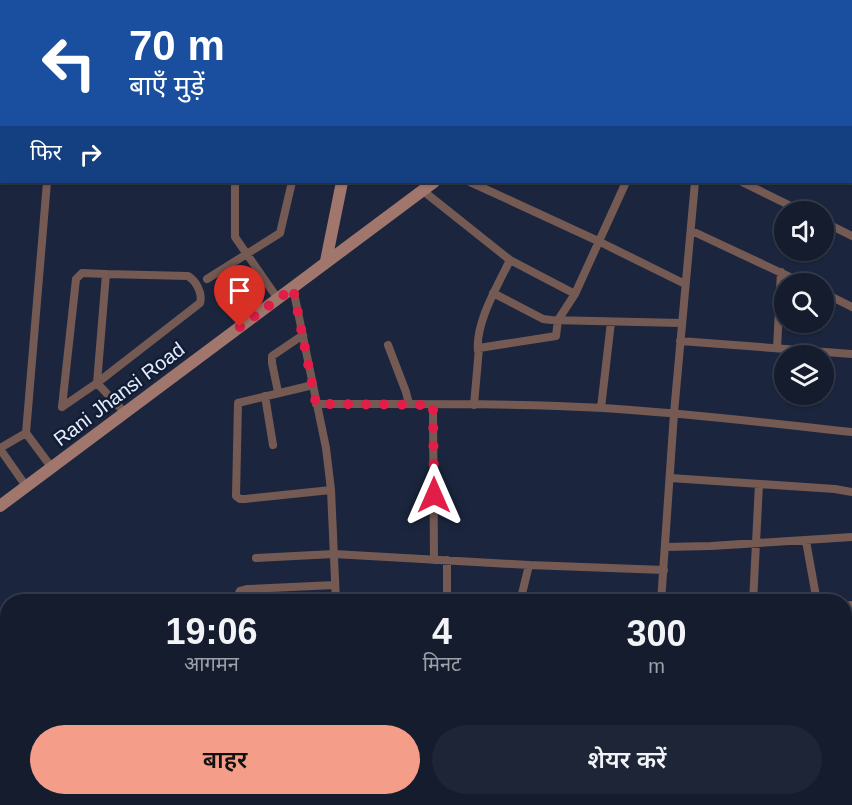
<!DOCTYPE html>
<html lang="hi">
<head>
<meta charset="utf-8">
<style>
  body { margin:0; font-family:Helvetica,"Noto Sans Devanagari",sans-serif; background:#1d2536; color:#f1f3f6; height:100vh; display:flex; flex-direction:column; font-size:22px; white-space:nowrap }
  * { box-sizing:border-box; margin:0 }
  p { font-size:20px; color:#9da1aa }
  .icon { flex:none; width:33px; height:33px; fill:none; stroke:currentColor; stroke-width:2; stroke-linecap:round; stroke-linejoin:round }
  .map { position:relative; flex:1; overflow:hidden }
  .sheet { position:absolute; left:0px; top:594px; width:852px; height:212px; display:flex; flex-direction:column; background:#141c2e; border-radius:24px 24px 0 0; box-shadow:0 2px 4px #0004,0 0 0 2px #333a4a }
  .sheet>* { flex:none }
  .hud { position:absolute; left:0px; top:0px; width:852px; height:183px; box-shadow:0 2px 4px #0004,0 0 0 2px #333a4a; background:#1a4fa0; color:#fff; overflow:hidden }
  .controls { position:absolute; left:774px; top:201px; display:grid; gap:12px }
  .controls a { display:grid; place-items:center; width:60px; height:60px; border-radius:50%; background:#141c2e; box-shadow:0 2px 4px #0004,0 0 0 2px #333a4a; font-size:30px }
  .pin { position:absolute; display:grid; place-items:center; width:51px; height:51px; color:#fff; margin:-62px -26px; border-radius:50% 50% 50% 0; rotate:-45deg; box-shadow:0 0 6px #0007 }
  .pin .icon { rotate:45deg }
  .me { position:absolute; width:66px; margin:-33px; rotate:0deg; stroke-linejoin:round; filter:drop-shadow(0 0 4px #0008) }
  .turn { display:flex; align-items:center; gap:21px; height:126px; padding:0 30px; font-size:27px }
  .turn .icon { width:78px; height:78px; stroke-width:2.5 }
  .turn b { display:block; font-size:42px; line-height:51px }
  .then { display:flex; align-items:center; height:57px; padding:0 30px; background:#0003; gap:12px; font-size:22px }
  .eta { display:flex; justify-content:space-evenly; align-items:center; height:102px; text-align:center }
  .eta b { font-size:36px; font-weight:600; line-height:42px }
  .action { display:flex; gap:12px; margin-top:auto; padding:12px 30px }
  .action a { flex:1; height:69px; border-radius:36px; background:#f49e8a; color:#111; font-size:24px; font-weight:600; line-height:69px; text-align:center }
  .action a+a { background:#1d2536; color:#f1f3f6 }
  .map>svg:first-child { display:block }
</style>
</head>
<body>
<div class="map">
<svg width="852" height="805" viewBox="0 0 852 805">
  <rect width="100%" height="100%" fill="#1b263e"/>
  <g fill="none" stroke-linecap="round" stroke-linejoin="round">
    <path stroke="#755a53" stroke-width="8" d="M498,0L508,2
      M634,0L635,2
      M836,0L837,2
      M73,2V0
      M153,2L154,0
      M261,2V0
      M850,11H852
      M850,75L852,76
      M0,124H2
      M850,155H852
      M47,182L26,433L52,468
      M235,182V237L278,299
      M470,182L598,241L685,284
      M742,182L803,212
      M422,190L510,260L575,294
      M824,222L852,236
      M692,231L805,284
      M207,279L280,233L292,182
      M293,288L326,448L331,490L336,602
      M493,293L543,319L551,320L681,323
      M824,293L852,307
      M680,341L852,354
      M388,345L406,392L409,404
      M777,348L781,272
      M478,351C475,323 498,285 510,260
      M313,385L238,403L236,496L240,499H245L331,490
      M278,392L272,363V356L303,335
      M265,396L273,445
      M316,404C412,404 508,403 603,408C686,413 769,423 852,432
      M433,405L434,560
      M474,405L479,348L556,336L558,320L575,294L626,182
      M62,407L97,383L200,303C203,293 196,281 188,276L106,274L97,383L125,413
      M62,407L76,279L82,273L106,274
      M601,408L611,322
      M0,448L26,433
      M0,449L26,486
      M670,478L835,489L852,492
      M806,541L817,602
      M665,547L711,546L852,537
      M256,558L334,554L529,565L664,570
      M447,560V602
      M235,602L240,591L248,589L335,585
      M520,602L529,565
      M661,602L674,413L695,182
      M753,602L759,484
      M844,606L852,605
      M190,798L191,805
      M344,798V805
      M491,805L492,798
      M644,805V798"/>
    <path stroke="#a1766c" stroke-width="12" d="M378,2V0
      M679,2L681,0
      M326,261L342,182
      M0,506L434,182
      M823,805L842,798"/>
  </g>
  <g fill="none" stroke-linecap="round" stroke-linejoin="round">
    <path stroke="#e11d48" stroke-width="10" stroke-dasharray="0 18" d="M240,327L293,288L316,404L433,405L434,495"/>
  </g>
  <g text-anchor="middle" dominant-baseline="central" stroke-width="5" stroke-linejoin="round" paint-order="stroke">
    <g font-size="20" fill="#e5eefe" stroke="#121c34">
      <text transform="translate(119 394) rotate(-37)">Rani Jhansi Road</text>
    </g>
  </g>
</svg>
<div class="controls">
<a><svg class="icon" aria-label="sound" viewBox="0 0 24 24"><path d="M4 9h4l5-4v14l-5-4H4zM17 9q2 3 0 6"/></svg></a>
<a><svg class="icon" aria-label="search" viewBox="0 0 24 24"><circle cx="10" cy="10" r="6"/><path d="M15 15l6 6"/></svg></a>
<a><svg class="icon" aria-label="layers" viewBox="0 0 24 24"><path d="M12 4l9 5-9 5-9-5zM3 14l9 5 9-5"/></svg></a>
</div>
<div class="pin" style="left:240px;top:327px;background:#d93025"><svg class="icon" aria-label="arrive" viewBox="0 0 24 24"><path d="M6 21V4h12l-3 4 3 4H6"/></svg></div>
<svg class="me" style="left:434px;top:495px" viewBox="-20 -20 40 40"><path d="M0-17L14 15 0 8-14 15z" fill="#e11d48" stroke="#fff" stroke-width="4"/></svg>
<div class="hud">
<div class="turn"><svg class="icon" aria-label="left" viewBox="0 0 24 24"><path d="M17 20v-9H6M10 6l-5 5 5 5"/></svg><div><b>70 m</b>बाएँ मुड़ें</div></div>
<div class="then">फिर<svg class="icon" aria-label="right" viewBox="0 0 24 24"><path d="M7 20v-9h11M14 6l5 5-5 5"/></svg></div>
</div>
<section class="sheet">
<div class="eta">
<div><b>19:06</b><p>आगमन</p></div>
<div><b>4</b><p>मिनट</p></div>
<div><b>300</b><p>m</p></div>
</div>
<div class="action"><a>बाहर</a><a>शेयर करें</a></div>
</section>
</div>
</body>
</html>
